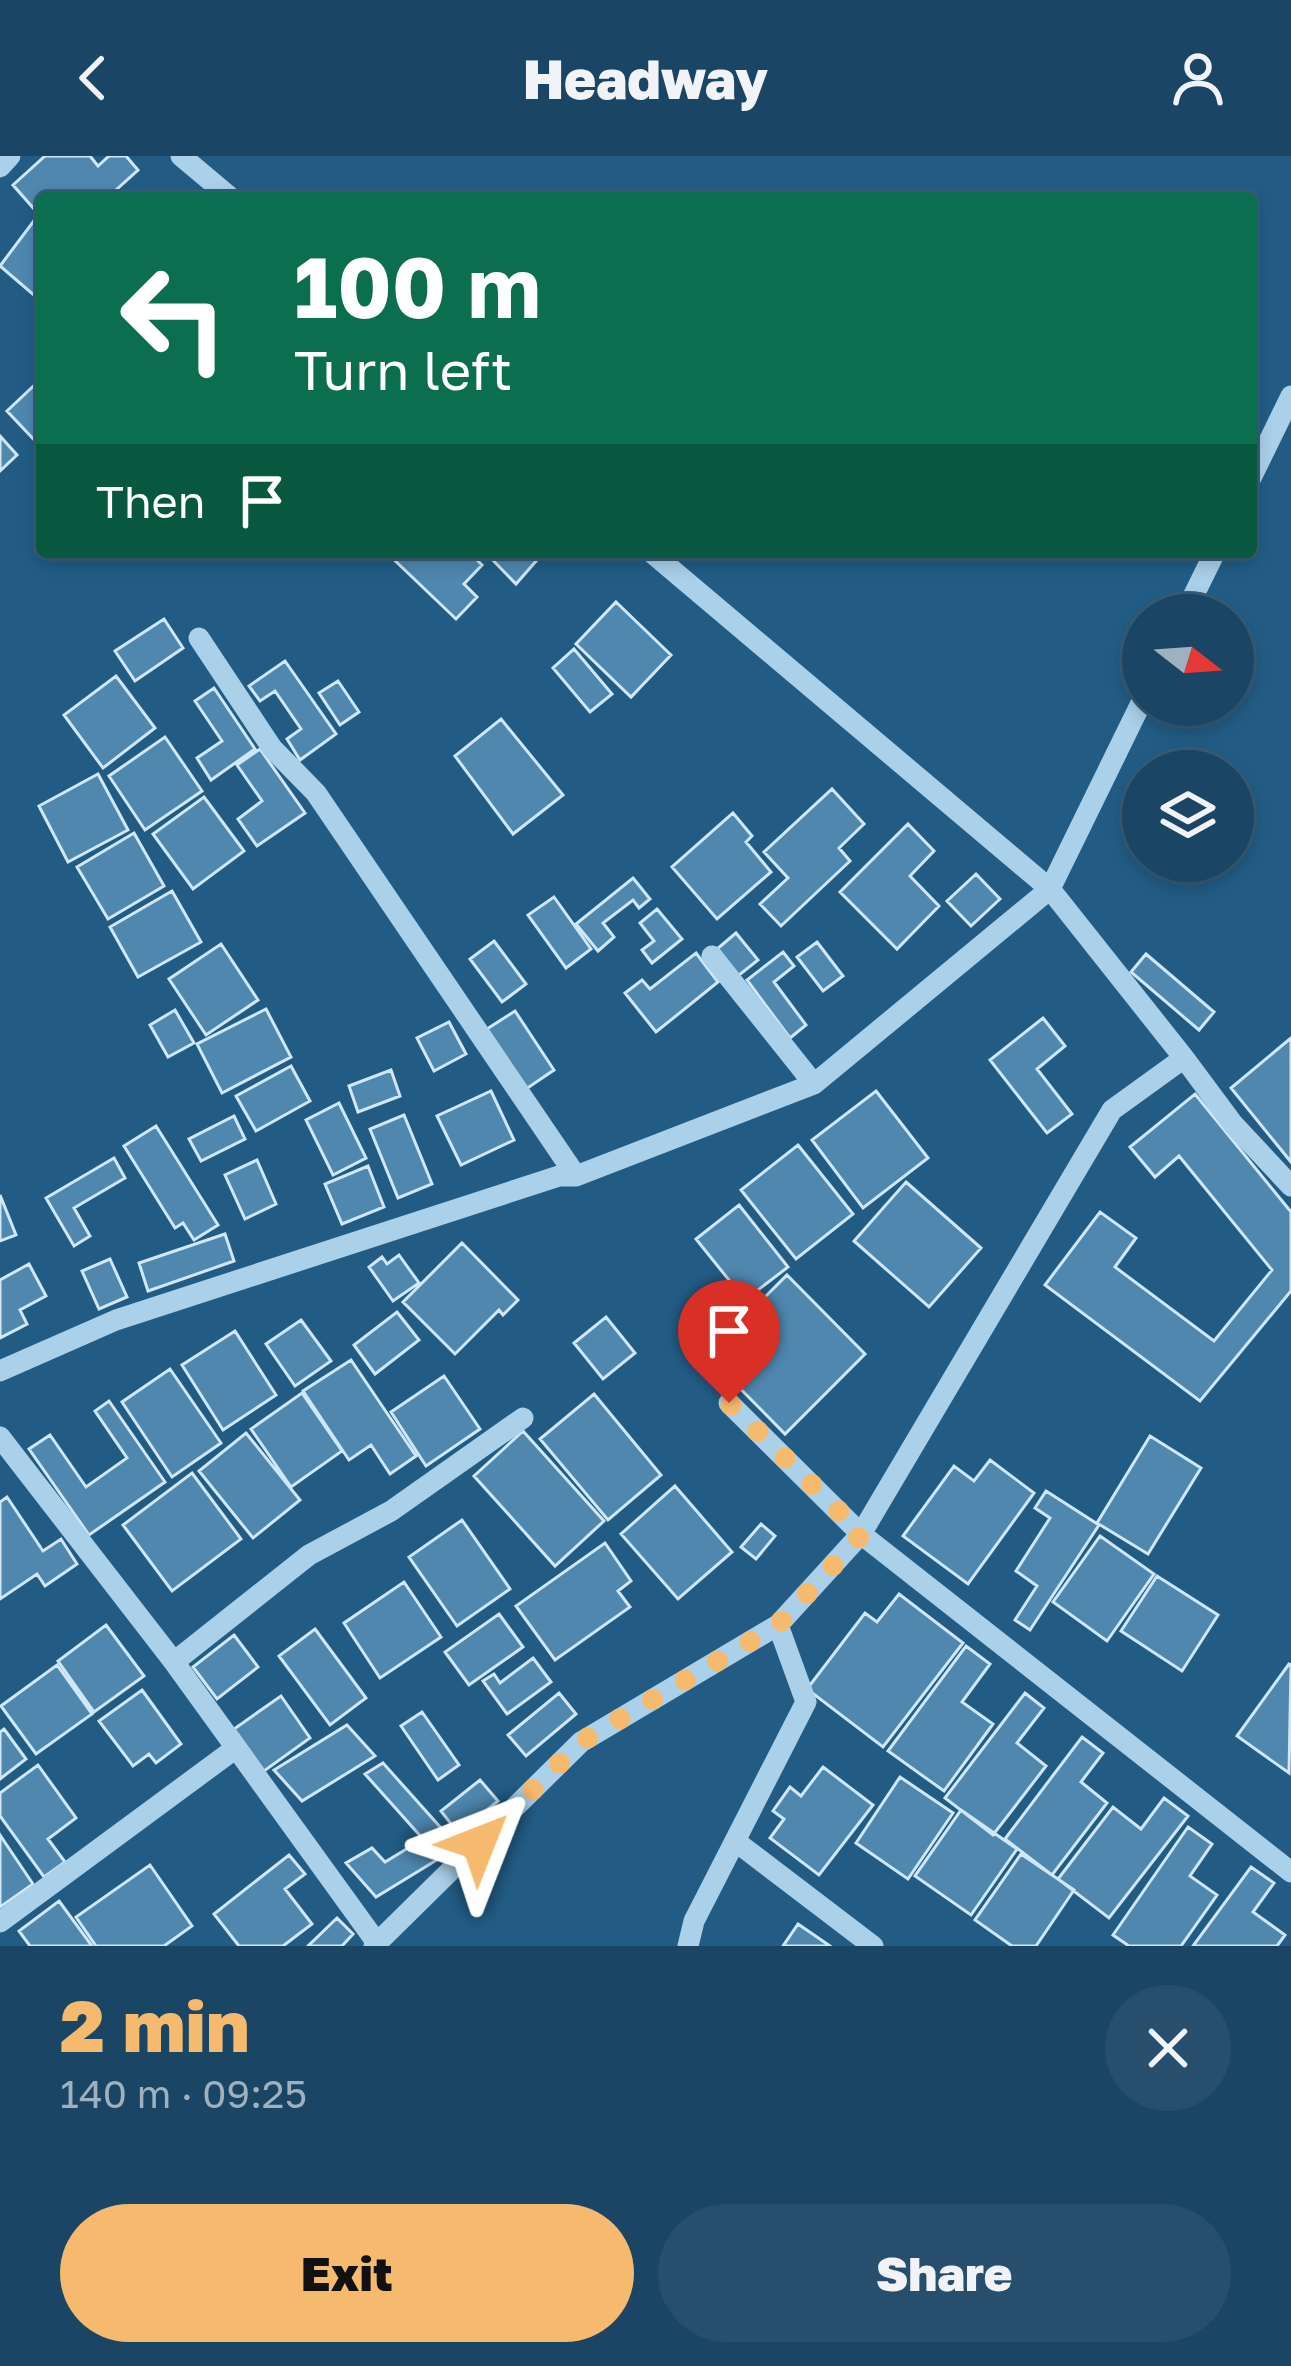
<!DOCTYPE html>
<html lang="en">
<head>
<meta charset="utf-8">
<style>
  body { margin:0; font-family:"Golos Text",sans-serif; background:#274f6d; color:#f1f3f6; height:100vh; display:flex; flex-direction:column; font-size:45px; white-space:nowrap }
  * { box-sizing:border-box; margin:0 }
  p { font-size:39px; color:#9fb1bf }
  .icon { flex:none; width:66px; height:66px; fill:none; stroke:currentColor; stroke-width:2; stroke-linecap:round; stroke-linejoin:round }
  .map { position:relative; height:1790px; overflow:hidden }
  .drawer { display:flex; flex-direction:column; background:#1a4564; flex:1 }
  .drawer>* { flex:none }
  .banner { position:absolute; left:36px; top:36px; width:1221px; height:366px; border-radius:12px; box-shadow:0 6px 18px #0003,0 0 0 3px #385d78; background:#0b6e4f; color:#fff; overflow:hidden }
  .needle { width:78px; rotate:107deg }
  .tools { position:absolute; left:1122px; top:438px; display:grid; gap:24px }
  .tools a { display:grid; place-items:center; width:132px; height:132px; border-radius:50%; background:#1a4564; box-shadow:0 6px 18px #0003,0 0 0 3px #385d78; font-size:60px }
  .pin { position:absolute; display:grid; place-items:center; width:102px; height:102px; color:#fff; margin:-123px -51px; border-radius:50% 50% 50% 0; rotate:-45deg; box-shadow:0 0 12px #0007 }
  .pin .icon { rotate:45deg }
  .me { position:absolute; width:132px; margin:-66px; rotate:45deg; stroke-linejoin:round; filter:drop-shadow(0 0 9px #0008) }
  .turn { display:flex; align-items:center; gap:42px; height:252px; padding:0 60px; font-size:54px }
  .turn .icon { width:156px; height:156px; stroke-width:2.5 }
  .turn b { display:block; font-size:84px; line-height:102px }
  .then { display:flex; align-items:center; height:114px; padding:0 60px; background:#0003; gap:24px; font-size:45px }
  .round { display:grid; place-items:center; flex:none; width:126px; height:126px; border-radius:63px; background:#274f6d }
  .summary { display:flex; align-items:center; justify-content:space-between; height:204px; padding:0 60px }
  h1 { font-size:72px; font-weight:800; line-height:90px; color:#f5ba6d }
  .button { display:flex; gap:24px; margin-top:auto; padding:24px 60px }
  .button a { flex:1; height:138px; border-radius:72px; background:#f5ba6d; color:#111; font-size:48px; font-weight:800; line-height:138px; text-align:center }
  .button a+a { background:#274f6d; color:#f1f3f6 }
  header { display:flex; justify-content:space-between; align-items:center; height:156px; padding:0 60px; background:#1a4564; font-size:54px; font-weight:800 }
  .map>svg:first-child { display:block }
</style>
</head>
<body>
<header><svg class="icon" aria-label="back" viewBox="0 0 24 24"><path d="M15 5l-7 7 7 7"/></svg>Headway<svg class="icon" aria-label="person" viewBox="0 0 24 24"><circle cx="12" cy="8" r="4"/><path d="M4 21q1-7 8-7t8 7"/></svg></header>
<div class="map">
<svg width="1291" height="1790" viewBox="0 0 1291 1790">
  <rect width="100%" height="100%" fill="#225c85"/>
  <path fill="#4f87af" stroke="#cfe7f7" stroke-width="3" d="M45,0H90L98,10L109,0H126L138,14L107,42H42V62L13,29Z
    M33,66L42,74V146L0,110Z
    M42,222V287L39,289L7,255Z
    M0,280L17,299L0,315Z
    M386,396H469L482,409L464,428L477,441L456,463Z
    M485,396H544L516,428Z
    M616,446L671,499L631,541L576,488Z
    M164,463L183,492L135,525L115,495Z
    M574,493L612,538L590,556L553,512Z
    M285,505L336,578L300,604L287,583L301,573L275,535L260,545L249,530Z
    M116,520L155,572L103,612L64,559Z
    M338,525L359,556L340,569L319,537Z
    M214,532L255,593L211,624L197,602L222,585L195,545Z
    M501,563L563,639L513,678L455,600Z
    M165,581L202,635L145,674L109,620Z
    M260,593L305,657L257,690L238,663L262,645L237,609Z
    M98,618L128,674L68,706L39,650Z
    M832,633L864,668L839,692L850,705L781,770L760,748L788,722L764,696Z
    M204,641L244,695L193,733L153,678Z
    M733,657L752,680L746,686L771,716L717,763L672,711Z
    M908,668L934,695L910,720L939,750L897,793L840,736Z
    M134,677L164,730L108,763L77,711Z
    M976,718L1000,743L971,770L947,745Z
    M633,722L650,743L639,752L633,744L603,767L614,781L598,795L576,768Z
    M172,735L201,786L138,821L110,771Z
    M554,741L591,793L566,812L528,759Z
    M657,753L682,783L652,807L642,794L654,785L640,767Z
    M736,777L758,804L738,820L717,793Z
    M494,785L526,828L502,846L470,803Z
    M817,786L843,820L823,835L797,801Z
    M221,788L258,844L206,879L169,823Z
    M783,796L794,810L774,826L806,869L790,882L747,824Z
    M696,797L718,826L656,876L625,837L642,824L650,833Z
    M1146,798L1214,856L1199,874L1131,816Z
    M266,853L291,901L222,937L197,888Z
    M175,854L194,887L168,901L150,869Z
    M515,855L554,914L526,933L487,873Z
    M1043,862L1065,890L1037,913L1072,958L1047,977L990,904Z
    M449,866L466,898L434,915L417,882Z
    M1291,882V1006L1231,932Z
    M291,910L310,945L256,975L236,940Z
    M391,914L400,940L358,956L349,930Z
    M491,935L514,984L461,1009L437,960Z
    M876,935L928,1002L863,1052L812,984Z
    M1195,938L1291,1056V1135L1200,1245L1045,1129L1100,1056L1136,1082L1115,1111L1214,1185L1272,1114L1179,1000L1155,1021L1130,991Z
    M339,947L366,1002L333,1019L306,964Z
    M404,959L432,1028L398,1042L370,973Z
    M234,960L245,983L201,1005L189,983Z
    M156,970L218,1069L194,1084L183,1067L175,1072L124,990Z
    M798,989L853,1058L796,1103L741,1034Z
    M114,1002L125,1022L74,1052L90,1080L74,1090L46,1042Z
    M257,1004L276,1048L245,1063L225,1019Z
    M368,1010L384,1051L342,1068L325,1028Z
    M906,1026L981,1092L929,1151L854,1085Z
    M0,1039L16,1079L0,1085Z
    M739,1049L788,1111L745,1144L696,1083Z
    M225,1078L234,1105L148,1135L139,1107Z
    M462,1087L518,1144L503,1159L499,1154L455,1198L403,1146Z
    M399,1099L419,1127L393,1145L369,1111L382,1101L387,1108Z
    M110,1103L127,1141L99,1153L82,1115Z
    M29,1108L46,1140L20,1154L27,1168L0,1182V1124Z
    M787,1119L865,1198L785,1278L707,1199Z
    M397,1156L419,1184L375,1218L354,1189Z
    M606,1161L635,1197L603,1223L574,1187Z
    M301,1164L331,1205L295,1230L266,1188Z
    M235,1175L276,1239L223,1274L182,1209Z
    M351,1204L416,1300L390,1318L371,1289L349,1304L303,1235Z
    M170,1213L221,1287L172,1321L122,1246Z
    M444,1220L480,1273L426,1310L391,1256Z
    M302,1237L342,1295L291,1331L251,1273Z
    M594,1238L661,1319L608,1364L540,1283Z
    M109,1245L165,1326L89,1379L29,1293L50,1279L86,1331L127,1302L95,1255Z
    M523,1275L604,1365L555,1410L474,1320Z
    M246,1277L300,1344L253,1382L199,1315Z
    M1150,1280L1201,1312L1148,1398L1097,1367Z
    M990,1304L1034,1337L968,1428L903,1380L954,1310L974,1325Z
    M192,1317L241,1383L172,1435L123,1369Z
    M675,1330L732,1396L678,1443L621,1378Z
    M1046,1335L1099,1369L1030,1474L1015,1464L1037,1430L1016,1415L1050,1362L1035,1352Z
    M7,1341L43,1395L61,1383L77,1408L45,1430L37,1418L0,1443V1346Z
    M462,1364L510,1433L457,1470L409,1401Z
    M761,1368L775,1380L756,1403L741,1391Z
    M1100,1380L1154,1418L1107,1485L1053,1446Z
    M605,1387L631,1425L618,1435L630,1451L555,1504L516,1450Z
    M1157,1420L1218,1459L1182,1515L1121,1475Z
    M404,1426L441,1481L380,1522L344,1467Z
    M899,1438L963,1487L883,1591L807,1533L865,1457L877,1466Z
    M499,1458L523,1491L469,1529L445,1496Z
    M106,1469L144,1520L94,1556L58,1505Z
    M315,1473L366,1542L330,1569L279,1500Z
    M234,1479L258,1511L217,1543L193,1511Z
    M966,1490L990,1508L962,1546L993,1568L944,1635L888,1595Z
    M533,1502L551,1526L507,1558L483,1525L494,1518L500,1527Z
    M1289,1508L1291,1509L1289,1617L1237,1580Z
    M57,1509L92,1558L36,1598L1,1550Z
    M142,1534L181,1588L156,1607L149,1598L133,1610L99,1565Z
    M559,1537L576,1558L526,1600L508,1579Z
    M1025,1537L1044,1552L1017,1587L1046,1610L993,1679L945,1642Z
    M281,1540L310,1582L264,1615L234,1573Z
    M422,1556L459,1609L438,1624L401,1570Z
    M347,1569L375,1600L302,1645L274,1614Z
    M4,1573L26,1603L0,1623V1576Z
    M1082,1581L1103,1597L1081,1626L1107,1647L1052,1719L1005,1683Z
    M383,1607L458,1691L376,1741L346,1707L372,1692L385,1706L423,1683L365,1618Z
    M38,1609L76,1662L48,1683L65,1706L44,1721L0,1660V1637Z
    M823,1611L873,1649L819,1719L770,1682L784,1663L773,1655L790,1631L801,1640Z
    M900,1621L953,1657L908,1723L856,1687Z
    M480,1624L498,1645L458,1677L441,1655Z
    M1164,1642L1188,1660L1109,1762L1058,1723L1113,1651L1141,1673Z
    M961,1654L1017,1693L971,1759L915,1720Z
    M1188,1671L1212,1688L1190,1720L1217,1739L1181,1790H1129L1113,1779Z
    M0,1679L33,1728L0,1751Z
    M1021,1698L1074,1734L1036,1790H1012L975,1764Z
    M289,1699L305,1718L285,1733L312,1768L283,1790H239L214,1758Z
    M150,1709L192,1770L164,1790H96L76,1761Z
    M1251,1711L1274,1727L1253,1756L1285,1779L1277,1790H1193Z
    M59,1745L92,1790H30L19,1775Z
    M337,1762L353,1778L342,1790H308Z
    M798,1768L830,1790H783Z"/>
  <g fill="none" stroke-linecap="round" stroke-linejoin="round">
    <path stroke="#abd0e9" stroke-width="21" d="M181,0L231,42
      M0,11L10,0
      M1251,322L1291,240
      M1184,459L1215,396
      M199,482L272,592L316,637L576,1020
      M712,800L814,928
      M1184,902L1233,968L1291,1030
      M0,1215L116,1164L559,1020H576L814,928L1050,733L1143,543
      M729,1247L861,1378L1291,1716
      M0,1281L174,1506L377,1787
      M174,1506L309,1399L391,1355L523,1262
      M735,1685L873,1790
      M0,1766L236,1592
      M374,1790L581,1586L778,1469L861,1378L1112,954L1184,902L1050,733L651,396
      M688,1790L694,1765L806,1546L778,1469"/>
  </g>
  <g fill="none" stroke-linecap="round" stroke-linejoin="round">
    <path stroke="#f5ba6d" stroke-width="21" stroke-dasharray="0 37.8" d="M479,1687L581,1586L778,1469L862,1378L729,1247"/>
  </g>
</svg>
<div class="tools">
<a><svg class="needle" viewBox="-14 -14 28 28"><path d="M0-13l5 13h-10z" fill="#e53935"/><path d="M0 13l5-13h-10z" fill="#9fb1bf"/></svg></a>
<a><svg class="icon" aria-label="layers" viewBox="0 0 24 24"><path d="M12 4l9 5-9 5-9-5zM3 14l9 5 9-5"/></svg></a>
</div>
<div class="pin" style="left:729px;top:1247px;background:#d93025"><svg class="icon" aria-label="arrive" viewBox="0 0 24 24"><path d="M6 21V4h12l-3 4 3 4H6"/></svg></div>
<svg class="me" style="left:479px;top:1687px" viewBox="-20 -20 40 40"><path d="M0-17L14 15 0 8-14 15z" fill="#f5ba6d" stroke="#fff" stroke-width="4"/></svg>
<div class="banner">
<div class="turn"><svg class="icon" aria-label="left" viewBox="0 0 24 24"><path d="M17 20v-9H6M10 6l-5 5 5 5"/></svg><div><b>100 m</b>Turn left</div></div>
<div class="then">Then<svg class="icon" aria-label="arrive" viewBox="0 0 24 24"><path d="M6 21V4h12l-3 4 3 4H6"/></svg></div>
</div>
</div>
<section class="drawer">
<div class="summary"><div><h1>2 min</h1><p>140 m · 09:25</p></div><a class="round"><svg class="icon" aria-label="close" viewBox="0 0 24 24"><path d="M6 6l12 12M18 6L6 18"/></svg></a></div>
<div class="button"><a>Exit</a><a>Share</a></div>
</section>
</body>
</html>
